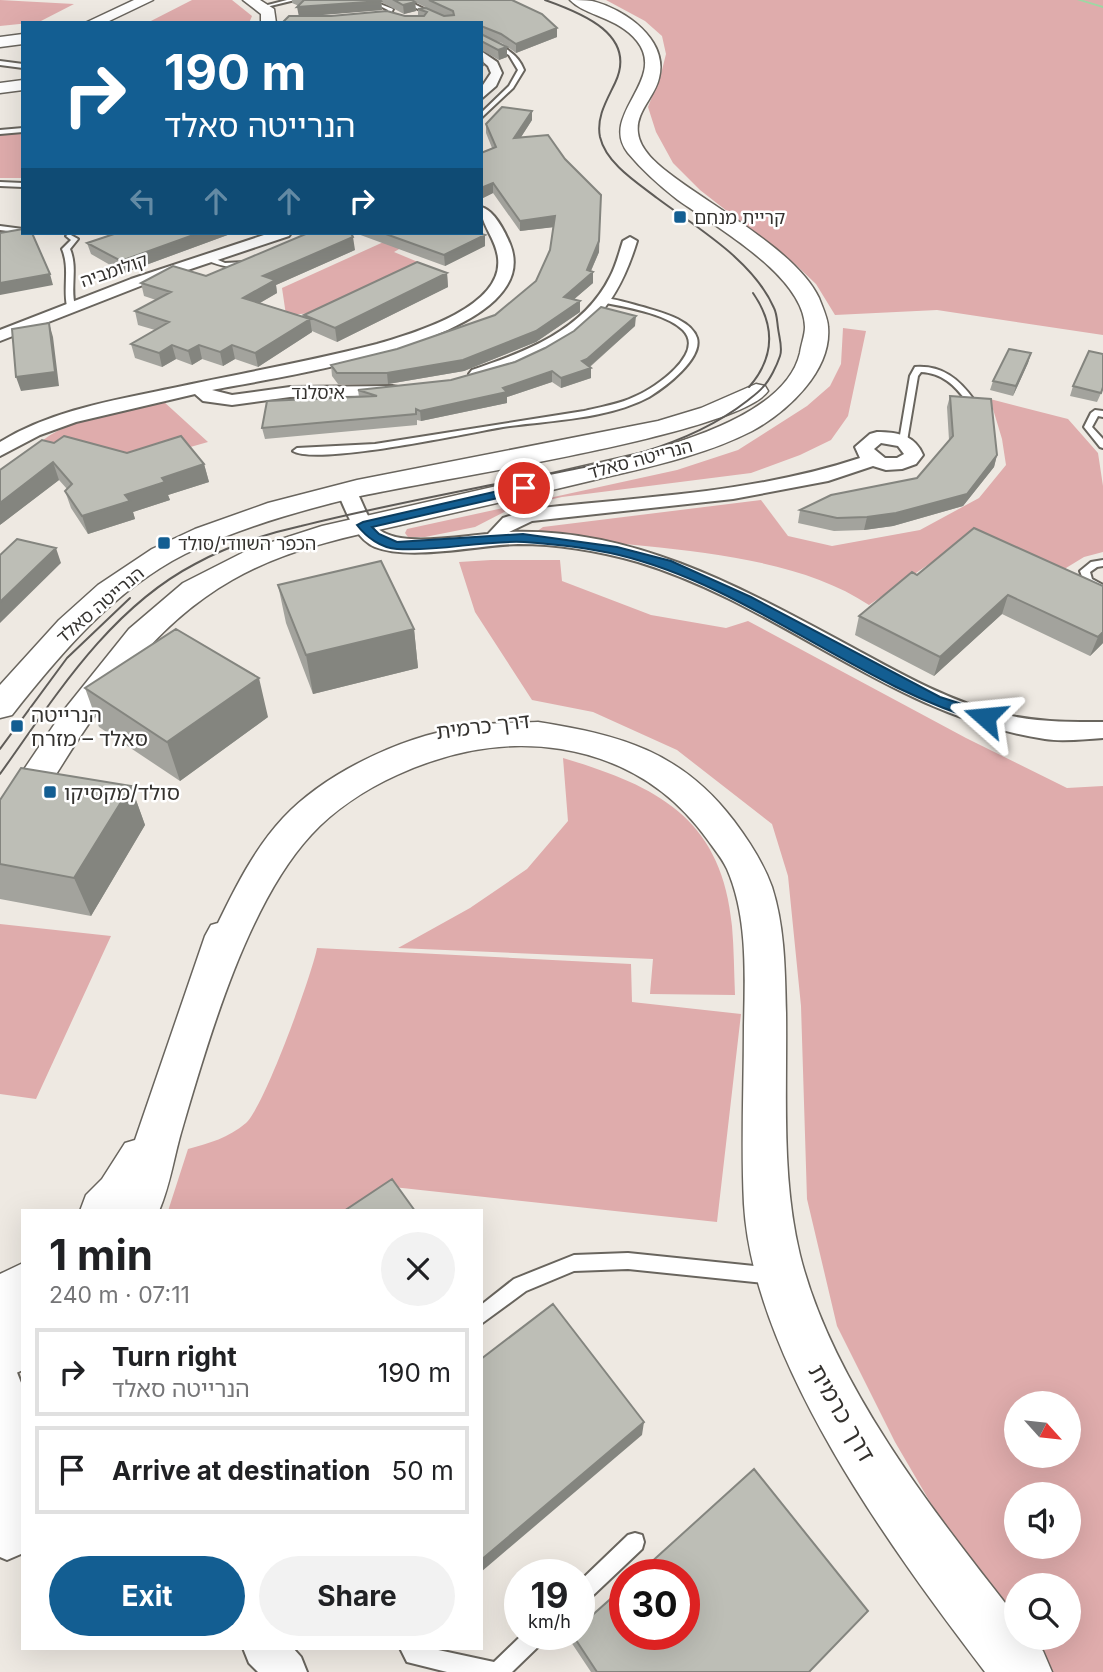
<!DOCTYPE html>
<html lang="en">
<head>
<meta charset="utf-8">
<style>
  body { margin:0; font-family:Inter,"Noto Sans Hebrew",sans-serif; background:#f2f2f2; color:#202124; height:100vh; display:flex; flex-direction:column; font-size:26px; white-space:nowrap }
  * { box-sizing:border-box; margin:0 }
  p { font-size:23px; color:#757577 }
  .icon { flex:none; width:38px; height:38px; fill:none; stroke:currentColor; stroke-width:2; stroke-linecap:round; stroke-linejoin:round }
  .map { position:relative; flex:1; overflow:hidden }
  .side { position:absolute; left:21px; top:1209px; width:462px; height:441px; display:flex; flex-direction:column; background:#fff; border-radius:0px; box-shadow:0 7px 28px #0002 }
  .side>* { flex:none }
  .banner { position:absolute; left:21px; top:21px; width:462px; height:214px; border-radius:0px; box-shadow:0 7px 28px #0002; background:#135e92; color:#fff; overflow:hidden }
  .needle { width:46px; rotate:117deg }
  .fabs { position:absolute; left:1004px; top:1391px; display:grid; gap:14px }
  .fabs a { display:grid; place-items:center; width:77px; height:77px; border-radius:50%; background:#fff; box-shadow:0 7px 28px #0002; font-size:35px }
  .speed { position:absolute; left:504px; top:1559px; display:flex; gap:14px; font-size:35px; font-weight:700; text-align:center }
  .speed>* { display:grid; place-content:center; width:91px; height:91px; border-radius:50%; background:#fff; box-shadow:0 7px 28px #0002; line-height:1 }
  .speed small { font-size:18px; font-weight:400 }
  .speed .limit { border:10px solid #d22; background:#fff; color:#111 }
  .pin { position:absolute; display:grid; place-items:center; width:60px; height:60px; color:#fff; margin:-30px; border:4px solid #fff; border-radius:50%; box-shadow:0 2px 7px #0007 }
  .me { position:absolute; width:77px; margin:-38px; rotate:288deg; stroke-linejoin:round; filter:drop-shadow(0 0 5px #0008) }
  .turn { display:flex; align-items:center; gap:24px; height:147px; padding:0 28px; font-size:32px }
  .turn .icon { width:91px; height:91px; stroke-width:2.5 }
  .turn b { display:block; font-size:49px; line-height:60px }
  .lanes { display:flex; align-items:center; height:66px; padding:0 28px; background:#0003; justify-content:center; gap:35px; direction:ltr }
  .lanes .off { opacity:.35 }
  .round { display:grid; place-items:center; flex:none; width:74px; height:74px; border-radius:37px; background:#f2f2f2 }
  .headline { display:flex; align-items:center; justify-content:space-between; height:119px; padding:0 28px }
  h1 { font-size:42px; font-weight:700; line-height:52px }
  .action { display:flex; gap:14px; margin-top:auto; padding:14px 28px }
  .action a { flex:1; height:80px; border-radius:42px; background:#135e92; color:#fff; font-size:28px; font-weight:700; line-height:80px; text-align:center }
  .action a+a { background:#f2f2f2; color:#202124 }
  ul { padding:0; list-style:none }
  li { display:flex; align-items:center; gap:21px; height:88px; margin:0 14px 10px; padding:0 14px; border:4px solid #e0e0e0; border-radius:0px }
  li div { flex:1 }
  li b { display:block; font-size:26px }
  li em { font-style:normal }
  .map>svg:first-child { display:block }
</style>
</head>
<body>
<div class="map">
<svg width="1103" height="1672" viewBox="0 0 1103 1672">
  <rect width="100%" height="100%" fill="#eee9e2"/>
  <path fill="#dfacac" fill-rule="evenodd" d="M0,0L74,4L39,22L0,26Z
    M192,0H232L252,16L249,23H147Z
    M606,0H1103V335L937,310L835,315L816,284L796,265L700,190L673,163L656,132L648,107L661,74L666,54L662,36L645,21Z
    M23,133V178H0V134Z
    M399,235L413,241L394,252L418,262L314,313L286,315L282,288Z
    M843,328L866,331L848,416L831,440L800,455L751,473L562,497L512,508L475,527L425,537H408L405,533L407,529L677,470L738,450L807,406L830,386L841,364Z
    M990,399L1068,419L1098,453L1103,486V552L1084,557L1066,568L1063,585L960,543L869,605C783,547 635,549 533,534L543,527L761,500L788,536L832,546L920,530L979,498L1006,465L1002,439Z
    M163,401L208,442L134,463L39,444C65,418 128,411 163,401Z
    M491,560H560L562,581L651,615L726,628L748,621L966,738L1067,788L1103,786V1672H1051L1022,1638H1069V1586H1017V1632L985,1596L895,1442L837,1326L807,1199L801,1006L788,876L772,824L677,750L593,712L532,700L475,612L459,562ZM1017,1404H1069V1456H1017ZM1017,1494H1069V1547H1017Z
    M563,758C657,786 722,818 732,926C734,949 734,972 735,995L650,994L653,959L398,948L470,908L527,869L568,821Z
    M0,924L111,936L36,1099L0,1094Z
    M317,948L631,964L632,1002L741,1014L717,1222L393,1187L349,1211H168L188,1149C210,1143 228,1138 246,1123C264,1107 312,975 317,948Z"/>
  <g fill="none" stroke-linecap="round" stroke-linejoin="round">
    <path fill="#9ed8a4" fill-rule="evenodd" d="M1077,0H1083L1103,6V8Z"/>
    <g stroke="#69655e" stroke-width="4">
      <path id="lane" d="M287,0H295L262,8L260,7Z
        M400,0H406L452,23H446Z
        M380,4L393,9L390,16H386L388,10L380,6Z
        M481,37C498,44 517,51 524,70L513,88L481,118V113L509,86L518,70L509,55L481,40Z
        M0,61L23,64V68L0,65Z
        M23,128V132L0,134V130Z
        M0,182L23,183V187L0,186Z
        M0,226L23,229L24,233L0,230Z
        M69,234L78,239L70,249C78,268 70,287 75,306L71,308L67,306C63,287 70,268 62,249L71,240L66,236Z
        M209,256L225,263L245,262L249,264C234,270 221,266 206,260V256Z
        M601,298C615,298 630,304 643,307C659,312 691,319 697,338C703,359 664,388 649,397C606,420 550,420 503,427C468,433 317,466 293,451L297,448L375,444L584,411C601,407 620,404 636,396C655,388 706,353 683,330C665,313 625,307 601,302Z
        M915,367C942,365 959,379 974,400L967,402C955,385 942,373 921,372L918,376L907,441L903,444L899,441L910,376Z
        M1095,410L1103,411V417L1098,416L1092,427L1103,439V448L1100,447L1084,427L1091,413Z
        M1103,560V566L1097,567L1090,572L1092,579L1103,585V593L1084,582L1080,571L1091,562Z
        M628,1253L773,1268L779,1270L781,1276L779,1282L773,1284L628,1269L574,1271L526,1291L481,1324V1305L514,1279L574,1255Z
        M635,1533L642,1535L644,1542L642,1549L586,1602L579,1604V1582L628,1535Z
        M523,1634H546L544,1641L512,1672H447L407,1662L400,1648H429L494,1662Z"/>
    </g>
    <g stroke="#69655e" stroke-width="4">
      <path id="street" d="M481,51L497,62L502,73L496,86L481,99V88L491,73L488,66L481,60Z
        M481,207C494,210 505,232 510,244C549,341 270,378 212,390L232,395L290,387L392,386L398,387L401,391L398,395L290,397L232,405L203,401L195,394L76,422L40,435L0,456V442C51,411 110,401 168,389C237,374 308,362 377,344C414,333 504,307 498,258C496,238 481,226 481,207Z
        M270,233H291L289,236L143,285L0,341V330L131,279Z
        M630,237L637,241C615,313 583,340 513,367C501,372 485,381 472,378L469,374L472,370C525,352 583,331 610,277C616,266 619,253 623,241Z
        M877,432C897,432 915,435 923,455L916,464L902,469L886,470L873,466L828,481L733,499L532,521L509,532C637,527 749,592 857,650C901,674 949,701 998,713C1033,722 1066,722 1103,722V738C1084,739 1063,742 1045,739C894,717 781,605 638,562C599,551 558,544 518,544C478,545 411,561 375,547C354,538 346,510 337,491L347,485L354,487C362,499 365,515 375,526C395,549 459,536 488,534L503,518L531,509C641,497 755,493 860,458L855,447L870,434ZM881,443L898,446L904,454L897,458H885L874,449Z
        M0,1357L13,1362L23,1388V1550L21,1554L7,1560L0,1557Z
        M243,1648H293L301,1657L307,1672H258L249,1663Z"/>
    </g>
    <g stroke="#69655e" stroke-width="3">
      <path id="secondary" d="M134,0H153L105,23H85Z
        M243,0H260L274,9L276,23H261V14Z
        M570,0C577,0 585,0 592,1C625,9 669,40 659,78C655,97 635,112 638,133C640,150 657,164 670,174C711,206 797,251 819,298C822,306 828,319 828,327C832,371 787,412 752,431C703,456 648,467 594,480C528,496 462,511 396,526C341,538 282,551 232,580C130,638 75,747 13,843L0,847V805L64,710L129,629L183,583L250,549L322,526L650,451C698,436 787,409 800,353C801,345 805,335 805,327C804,276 716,227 678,200C660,186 643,171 628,153C598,115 668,80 637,41C618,17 585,16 570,0Z
        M23,34V44L0,47V37Z
        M23,80V90L0,93V83Z
        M756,384L765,386L768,391C738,435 424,481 356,497C298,511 239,528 185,554C114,590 61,653 12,715L0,718V685L59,620L98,585L152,549L195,529L268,503L357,480L658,421L701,408Z
        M538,722C620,735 681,751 734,821C749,841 763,862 772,887C785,928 785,971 786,1013C787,1093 781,1177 800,1255C832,1384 936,1515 1017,1618V1638H1032L1043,1651L1052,1672H985C892,1550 753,1361 744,1204C741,1145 744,1085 744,1026C745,975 748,917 727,869C722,858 714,849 707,839C671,789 622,759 561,749C505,740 449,751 397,775C366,789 334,810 311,835C248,903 209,1037 183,1126C174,1155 171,1183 159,1211H80L86,1195L102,1179L125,1143L135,1140L205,936L211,925L218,923C236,886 255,848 283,818C329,769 412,732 479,725C498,722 519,723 538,722Z
        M23,1263V1370L0,1380V1274Z"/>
    </g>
    <use href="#lane" fill="#fff" fill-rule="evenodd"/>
    <use href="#street" fill="#fff" fill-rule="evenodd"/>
    <use href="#secondary" fill="#fff" fill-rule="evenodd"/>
    <path stroke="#5f5c58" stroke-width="2" d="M749,387C775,357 775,325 753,293
      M0,749L67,658L130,598
      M0,774C55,697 109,609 195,564C228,546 265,534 301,526C361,511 421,499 481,487C569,469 674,458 747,401C752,397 759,392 763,387C770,380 777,365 780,356C783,348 779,337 778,328C777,321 777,314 774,308C753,260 697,228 657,198C636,182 606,163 600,137C596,117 607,100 615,83C638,35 582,13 545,0"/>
  </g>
  <path fill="#a3a39d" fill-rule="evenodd" d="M292,0H512L557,37L516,53L502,43L493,40L507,47V57L499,60L481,50V23L299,16V6L292,3ZM413,1L435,12L418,9V16H302L382,10L381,2L404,14L416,11L415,2Z
    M532,120L521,137L599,252L591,271L593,272V283L574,299L580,301V312L536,342L464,371L388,384H338L332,376L331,365L397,349L495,315L536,281L550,250L553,227L520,231L493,193L481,199V153L492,148L486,133V124Z
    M109,233H233L124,273L91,254L87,243L112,234Z
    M355,233H478L485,246L445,266Z
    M355,250L276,285L277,293L260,303L305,317L304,315L447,273L448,287L337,342L312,331V332L258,367L235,359L223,366L202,359L192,365L176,359L162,367L135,358L131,344L155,330L138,325L135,311L156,300L144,296L141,283L206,276Z
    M635,326L590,367L591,368V378L561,388L552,382L507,397V403L421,421L417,420V425L265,439L262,428L359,397L358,390L451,380Z
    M1031,353L1028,363L1013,396L990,390L993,381Z
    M1103,354V389L1097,402L1070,396L1073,386Z
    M950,396L997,455L994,467L963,506L893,526L864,530L834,531L798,523L800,510L917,478L949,440L947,407Z
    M54,443L204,464L209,482L168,495L170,500L133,512L135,519L88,534L71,508L65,491L67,489L59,480L0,525Z
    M917,575L1103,586V643L1090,656L1002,614L934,676L855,635L859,616Z
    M278,585L414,629L418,668L313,694L286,623Z
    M85,688L268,717L180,781L99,727Z
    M131,786L145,825L91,916L0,899V800Z
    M572,1634L809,1672H591L571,1642Z"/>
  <path fill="#84857f" d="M381,0L382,10L299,17L297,7Z
    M415,2L416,11L404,14L403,5Z
    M557,28V37L516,53V44Z
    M507,47V57L499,60L498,50Z
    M483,56L484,66L481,67V57Z
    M532,111V120L514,148V138Z
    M493,183V193L481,199V188Z
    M601,195L599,252L589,275L593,272V283L564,308V297L587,270Z
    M555,216V227L520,231V221Z
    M199,233H233L124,273L121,261Z
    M485,235V246L445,266L444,255Z
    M353,237L355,250L276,285L277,293L246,311L243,298L263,276Z
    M447,273L448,287L337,342L335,328Z
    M50,274L53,285L0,295V283Z
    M580,301V312L536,342L464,371L388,384L387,373Z
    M636,316L635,326L588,368H591V378L561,388V378Z
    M310,319L312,332L258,367L255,353Z
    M49,323L53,337L59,386L21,391L16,377Z
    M172,345L176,359L162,367L159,353Z
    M199,345L202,359L192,365L188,351Z
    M232,345L235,359L223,366L220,352Z
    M1031,353L1028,363L1013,396L1016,386Z
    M552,371V382L507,397V403L421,421L420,411L503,388Z
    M997,455L994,467L963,506L893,526L864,530L867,517Z
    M53,462L59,480L0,525V503Z
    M204,464L209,482L168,495L170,500L133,512L135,519L88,534L82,516L162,478Z
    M56,548L61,563L0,623V602Z
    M1008,595L1002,614L934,676L940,657Z
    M414,629L418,668L313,694L306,655Z
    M1103,632V643L1090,656L1098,637Z
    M259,678L268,717L180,781L167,742Z
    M131,786L145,825L91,916L74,878Z
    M644,1422L642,1435L481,1572V1560Z"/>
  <path fill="#bdbeb6" stroke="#84857f" stroke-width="2" d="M304,0H380L381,1L297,7Z
    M394,0H412L415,2L403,5Z
    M429,0H512L542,14L557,28L516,44L501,34L481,26V23H282L289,16H331L387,11L405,16H424L427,12L418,9L426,8L444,16L454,15L453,11Z
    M481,34L507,47L498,50L481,41Z
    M502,107L532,111L514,138L548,135L565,159L601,195L599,241L587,270L593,272L564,297L580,301L536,331L463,360L387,373H337L331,365L397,349L495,315L536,281L550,250L555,216L520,221L493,183L481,188V153L496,147L486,124Z
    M23,229V233H32L50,274L0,283V233Z
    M117,233H199L121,261L87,243Z
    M308,233H351L353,237L263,276L275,280L243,298L310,319L255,353L232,345L220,352L199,345L188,351L172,345L159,353L131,344L169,322L135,311L171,292L141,283L173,266L206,276Z
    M383,233H478L485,235L444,255Z
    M417,262L447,273L335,328L304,315Z
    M601,307L636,316L587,359L582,361L591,368L561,378L552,371L503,388L507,392L420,411L416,409V414L262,428L267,401L377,396L358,390L451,380L515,362L545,348L574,331Z
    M49,323L55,372L16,377L12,329Z
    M1009,349L1031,353L1016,386L993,381Z
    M1089,351L1103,354V387L1101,393L1073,386Z
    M950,396L991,399L997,455L967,494L896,513L867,517L837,518L800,510L831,495L917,478L953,436Z
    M64,436L127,453L181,436L204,464L162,478L165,482L125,495L130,501L82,516L65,491L72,484L53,462L0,503V470L42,440L54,443Z
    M974,528L1103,586V632L1098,637L1008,595L940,657L859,616L912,572L917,575Z
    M17,539L56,548L0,602V555Z
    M381,561L414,629L306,655L278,585Z
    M176,629L259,678L167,742L85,688Z
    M21,768L131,786L74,878L0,864V800Z
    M392,1179L415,1211H344Z
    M553,1304L644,1422L481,1560V1359Z
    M754,1469L868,1611L809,1672H597L572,1634H579V1627L625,1586V1634H684V1575H637Z"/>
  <path fill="#135e92" stroke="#0c3d5f" stroke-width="2" d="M524,485L528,486V491L372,527L379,534L397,542L523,534L617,547L671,561L751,597L940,697L990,713L992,717L985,722C857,686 751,587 619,555C589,548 554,544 524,542C482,540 439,552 397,549C381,548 366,537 357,525L363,522Z"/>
  <g fill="#135e92" stroke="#fff" stroke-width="2.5">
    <rect x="673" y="210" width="14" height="14" rx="3.5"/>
    <rect x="157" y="536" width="14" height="14" rx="3.5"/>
    <rect x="10" y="719" width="14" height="14" rx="3.5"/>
    <rect x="43" y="785" width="14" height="14" rx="3.5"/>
  </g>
  <g text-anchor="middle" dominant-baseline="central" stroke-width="5" stroke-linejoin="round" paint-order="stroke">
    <g font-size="18" fill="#34322f" stroke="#fff" text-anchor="start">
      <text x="694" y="217">קריית מנחם</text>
      <text x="178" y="543">הכפר השוודי/סולד</text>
    </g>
    <g font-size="18" fill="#34322f" stroke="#fff">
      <text transform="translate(114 270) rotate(-19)">קולומביה</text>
      <text x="318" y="392">איסלנד</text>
      <text transform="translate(640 459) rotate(-15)">הנרייטה סאלד</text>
      <text transform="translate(100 605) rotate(-40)">הנרייטה סאלד</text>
    </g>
    <g font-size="21" fill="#34322f" stroke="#fff" text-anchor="start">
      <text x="31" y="714">הנרייטה<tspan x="31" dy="24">סאלד – מזרח</tspan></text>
      <text x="64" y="792">סולד/מקסיקו</text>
    </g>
    <g font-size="21" fill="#34322f" stroke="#fff">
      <text transform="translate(483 726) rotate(-7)">דרך כרמית</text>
    </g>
    <g font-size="24" fill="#34322f" stroke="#fff">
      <text transform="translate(842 1413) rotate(60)">דרך כרמית</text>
    </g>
  </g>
</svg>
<div class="fabs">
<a><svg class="needle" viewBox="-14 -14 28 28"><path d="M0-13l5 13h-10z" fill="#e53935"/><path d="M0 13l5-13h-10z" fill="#757577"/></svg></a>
<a><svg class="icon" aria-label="sound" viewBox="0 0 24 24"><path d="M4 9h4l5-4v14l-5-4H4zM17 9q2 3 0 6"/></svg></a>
<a><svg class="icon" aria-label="search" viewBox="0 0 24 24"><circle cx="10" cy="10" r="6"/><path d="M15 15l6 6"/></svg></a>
</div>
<div class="speed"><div>19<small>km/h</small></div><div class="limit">30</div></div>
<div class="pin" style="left:524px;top:488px;background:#d93025"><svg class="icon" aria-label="arrive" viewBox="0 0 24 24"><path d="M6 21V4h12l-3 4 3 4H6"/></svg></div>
<svg class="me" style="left:985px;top:717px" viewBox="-20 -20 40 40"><path d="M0-17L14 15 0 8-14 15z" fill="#135e92" stroke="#fff" stroke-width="4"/></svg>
<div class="banner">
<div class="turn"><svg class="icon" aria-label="right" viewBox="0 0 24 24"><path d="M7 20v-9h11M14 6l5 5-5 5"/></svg><div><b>190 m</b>הנרייטה סאלד</div></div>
<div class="lanes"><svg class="icon off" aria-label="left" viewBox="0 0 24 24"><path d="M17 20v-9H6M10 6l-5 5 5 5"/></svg><svg class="icon off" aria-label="ahead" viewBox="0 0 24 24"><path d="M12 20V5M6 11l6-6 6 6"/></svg><svg class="icon off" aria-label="ahead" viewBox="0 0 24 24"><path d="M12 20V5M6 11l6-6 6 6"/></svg><svg class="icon" aria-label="right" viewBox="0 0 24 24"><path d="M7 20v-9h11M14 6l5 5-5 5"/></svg></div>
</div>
<section class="side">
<div class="headline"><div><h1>1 min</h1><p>240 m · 07:11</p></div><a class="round"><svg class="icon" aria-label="close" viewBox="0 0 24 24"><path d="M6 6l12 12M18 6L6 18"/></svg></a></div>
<ul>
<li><svg class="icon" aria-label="right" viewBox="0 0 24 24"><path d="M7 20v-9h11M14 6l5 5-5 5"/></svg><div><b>Turn right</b><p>הנרייטה סאלד</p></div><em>190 m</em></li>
<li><svg class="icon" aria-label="arrive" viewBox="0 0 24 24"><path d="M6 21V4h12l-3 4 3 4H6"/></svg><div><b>Arrive at destination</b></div><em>50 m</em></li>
</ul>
<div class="action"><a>Exit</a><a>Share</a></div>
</section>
</div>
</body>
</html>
